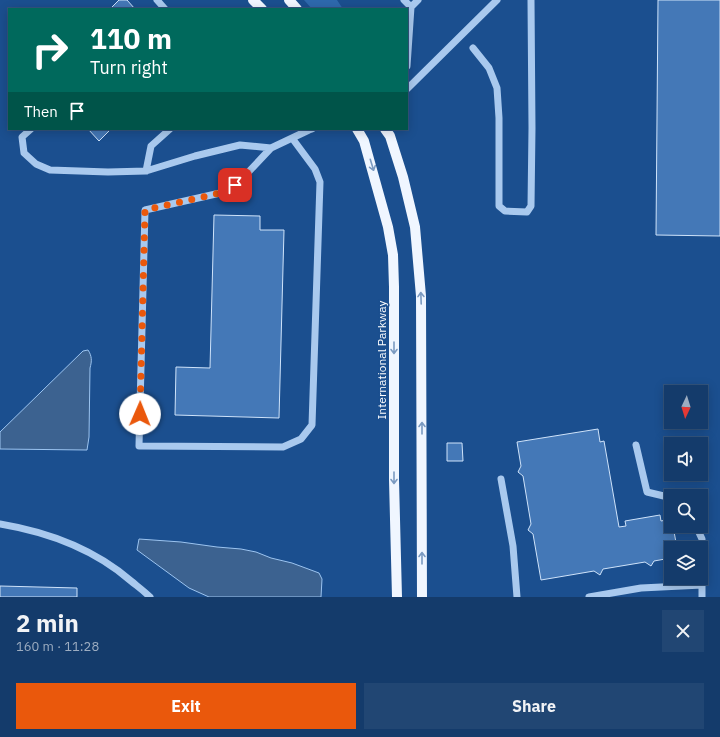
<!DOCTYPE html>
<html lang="en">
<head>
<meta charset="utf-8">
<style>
  body { margin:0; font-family:"IBM Plex Sans",sans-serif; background:#214673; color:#f1f3f6; height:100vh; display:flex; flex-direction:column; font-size:15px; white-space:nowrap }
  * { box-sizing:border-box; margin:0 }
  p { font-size:13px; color:#9dadc1 }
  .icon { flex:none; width:22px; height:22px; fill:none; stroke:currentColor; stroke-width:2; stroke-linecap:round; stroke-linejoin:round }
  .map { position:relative; height:597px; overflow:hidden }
  .panel { display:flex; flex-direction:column; background:#143b6b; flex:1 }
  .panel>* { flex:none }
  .hud { position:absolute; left:8px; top:8px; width:400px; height:122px; border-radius:0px; box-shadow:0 2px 10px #0003,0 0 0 1px #33557e; background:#00695c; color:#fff; overflow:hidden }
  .needle { width:26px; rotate:184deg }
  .buttons { position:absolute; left:664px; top:385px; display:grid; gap:8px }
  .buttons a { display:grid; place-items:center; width:44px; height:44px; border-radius:0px; background:#143b6b; box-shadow:0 2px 10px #0003,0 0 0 1px #33557e; font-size:20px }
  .pin { position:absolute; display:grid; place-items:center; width:34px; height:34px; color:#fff; margin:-17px; border-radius:8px; box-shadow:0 2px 6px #0006 }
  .me { position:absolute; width:44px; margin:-22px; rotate:1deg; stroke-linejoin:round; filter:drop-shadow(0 0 3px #0008) }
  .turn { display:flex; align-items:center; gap:14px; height:84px; padding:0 16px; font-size:18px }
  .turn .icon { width:52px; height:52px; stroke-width:2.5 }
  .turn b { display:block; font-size:28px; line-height:34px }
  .then { display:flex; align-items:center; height:38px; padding:0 16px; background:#0003; gap:8px; font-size:15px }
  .round { display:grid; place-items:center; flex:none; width:42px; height:42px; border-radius:0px; background:#214673 }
  .head { display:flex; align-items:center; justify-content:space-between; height:68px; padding:0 16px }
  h1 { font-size:24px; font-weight:700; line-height:30px }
  .button { display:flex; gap:8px; margin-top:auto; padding:8px 16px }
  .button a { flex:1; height:46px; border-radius:0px; background:#ea580c; color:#fff; font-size:16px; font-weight:700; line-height:46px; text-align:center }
  .button a+a { background:#214673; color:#f1f3f6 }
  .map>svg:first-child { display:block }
</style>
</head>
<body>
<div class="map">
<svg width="720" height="597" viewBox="0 0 720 597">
  <rect width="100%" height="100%" fill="#1b4f8f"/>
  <path fill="#2e69ad" d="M304,0H337L343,9H312Z"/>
  <path fill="#3c6290" stroke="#9cc4f0" d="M88,350C92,356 92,361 90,368L89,437L87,450L0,449V432L83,351Z
    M139,539L181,542L217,547L241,549L256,552L271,558L292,563L319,573L322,579L321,597H209L189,588L137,550Z"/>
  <path fill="#4478b7" stroke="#cfe3fa" d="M119,0H127L135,9H110Z
    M658,0H720V236L656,235Z
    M88,129H111L99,141Z
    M214,215L260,216V230H284L279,418L175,415L176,367L210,368Z
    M598,429L600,442L604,441L619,527L626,526L625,521L660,515L661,521L671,519V526H673L677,548H671V558L654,561L651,566L645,562L603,569L600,575L594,571L541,580L533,534L528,530L531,524L523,476L518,472L521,466L517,442Z
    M447,443H462L463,461H447Z
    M0,586L77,588V597H0Z"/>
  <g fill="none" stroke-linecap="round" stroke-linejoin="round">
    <path stroke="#a9c9ee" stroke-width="7" d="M157,0L165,9
      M404,0L411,7
      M473,48L489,68L497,88L499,118V206L505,211L527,212L531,206L532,128L531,0
      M407,66L411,7L418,0
      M407,89L497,0
      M31,129L22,137L24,153L36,164L50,170L108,172L146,171L195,156L240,145L271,148
      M292,138L315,169L320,182L312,425L301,439L283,447L139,446L145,210L229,191L241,180L271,148L309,130L312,129
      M146,171L151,146L170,129
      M636,445L647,492L668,497L671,499
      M501,479L513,546L517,597
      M0,524C48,532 94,549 131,581C137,586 144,591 150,597
      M696,526L702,539V585
      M589,597L641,588L702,585V597"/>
    <path stroke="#f0f6ff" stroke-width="10" d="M253,0L262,9
      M289,0L297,9
      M357,129L364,141L388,227L393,255L394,287V480L397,597
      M385,129L390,136L403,177L415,227L421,296L422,597"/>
  </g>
  <defs><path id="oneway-shaft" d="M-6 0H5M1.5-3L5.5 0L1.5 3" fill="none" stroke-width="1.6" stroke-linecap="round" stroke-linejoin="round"/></defs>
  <g stroke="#7b9ac1">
    <use href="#oneway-shaft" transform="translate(372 165) rotate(73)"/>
    <use href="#oneway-shaft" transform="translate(421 298) rotate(-92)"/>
    <use href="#oneway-shaft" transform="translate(394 348) rotate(90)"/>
    <use href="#oneway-shaft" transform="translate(422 428) rotate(-90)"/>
    <use href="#oneway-shaft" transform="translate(394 478) rotate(90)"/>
    <use href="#oneway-shaft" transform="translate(422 558) rotate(-90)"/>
  </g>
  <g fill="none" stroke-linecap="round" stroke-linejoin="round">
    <path stroke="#ea580c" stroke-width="7" stroke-dasharray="0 12.6" d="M140,414L145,210L229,191L235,185"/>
  </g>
  <g text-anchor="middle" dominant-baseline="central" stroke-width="3" stroke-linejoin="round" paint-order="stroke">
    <g font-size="12" fill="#fff" stroke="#1b4f8f">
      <text transform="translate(381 360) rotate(-90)">International Parkway</text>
    </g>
  </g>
</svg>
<div class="buttons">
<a><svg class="needle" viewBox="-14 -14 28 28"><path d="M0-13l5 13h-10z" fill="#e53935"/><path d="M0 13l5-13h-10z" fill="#9dadc1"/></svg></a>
<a><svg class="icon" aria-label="sound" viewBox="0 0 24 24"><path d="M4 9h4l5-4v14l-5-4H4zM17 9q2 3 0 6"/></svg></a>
<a><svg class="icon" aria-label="search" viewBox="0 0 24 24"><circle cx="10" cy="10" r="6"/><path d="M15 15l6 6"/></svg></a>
<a><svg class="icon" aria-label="layers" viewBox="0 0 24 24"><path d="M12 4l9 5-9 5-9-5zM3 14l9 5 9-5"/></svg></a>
</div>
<div class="pin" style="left:235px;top:185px;background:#d93025"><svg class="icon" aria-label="arrive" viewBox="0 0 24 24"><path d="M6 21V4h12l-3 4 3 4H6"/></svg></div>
<svg class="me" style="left:140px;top:414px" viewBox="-20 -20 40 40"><circle r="19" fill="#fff"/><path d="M0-13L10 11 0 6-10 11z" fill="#ea580c"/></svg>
<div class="hud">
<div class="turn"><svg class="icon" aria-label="right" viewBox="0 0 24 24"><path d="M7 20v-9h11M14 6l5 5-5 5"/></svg><div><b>110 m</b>Turn right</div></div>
<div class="then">Then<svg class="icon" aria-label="arrive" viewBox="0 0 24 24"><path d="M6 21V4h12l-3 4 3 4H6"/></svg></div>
</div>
</div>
<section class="panel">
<div class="head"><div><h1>2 min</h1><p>160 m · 11:28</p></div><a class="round"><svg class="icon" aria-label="close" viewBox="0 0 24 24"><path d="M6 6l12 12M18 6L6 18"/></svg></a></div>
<div class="button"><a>Exit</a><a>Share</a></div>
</section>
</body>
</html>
